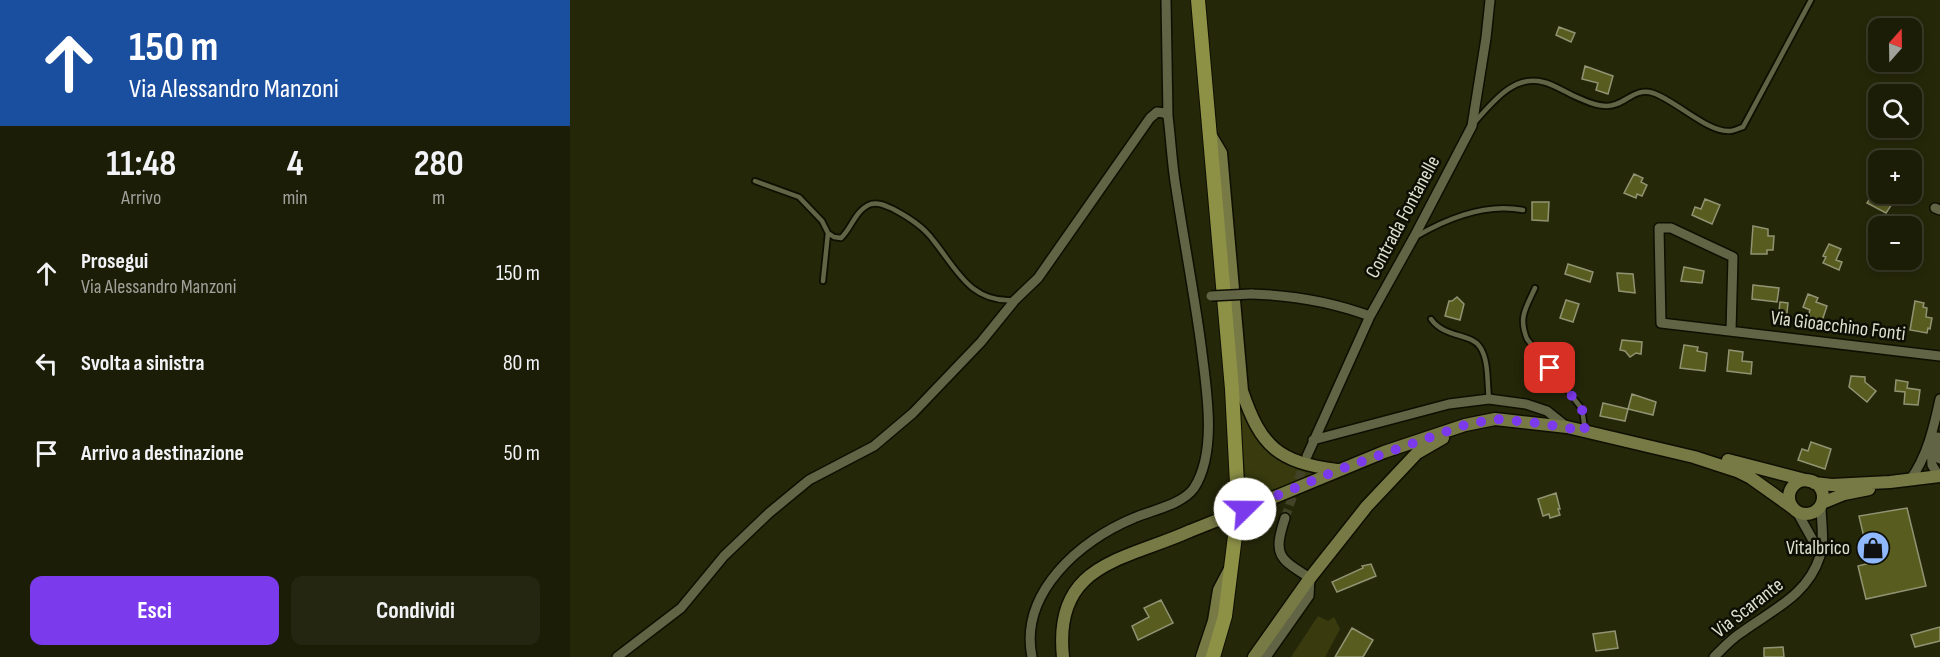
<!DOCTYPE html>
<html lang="it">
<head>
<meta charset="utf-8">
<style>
  body { margin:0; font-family:"Sofia Sans Condensed",sans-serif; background:#252611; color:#f1f3f6; height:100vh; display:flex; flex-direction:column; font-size:22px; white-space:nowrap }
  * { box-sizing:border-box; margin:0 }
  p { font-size:20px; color:#a0a29b }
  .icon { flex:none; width:33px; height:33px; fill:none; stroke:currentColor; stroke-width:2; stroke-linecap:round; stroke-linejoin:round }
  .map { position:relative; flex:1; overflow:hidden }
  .side { display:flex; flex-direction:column; background:#1c1d07; width:570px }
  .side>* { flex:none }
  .guide { background:#1a4fa0; color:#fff; overflow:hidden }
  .needle { width:39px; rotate:20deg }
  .tools { position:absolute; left:1298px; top:18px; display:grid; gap:12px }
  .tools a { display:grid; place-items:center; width:54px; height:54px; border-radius:12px; background:#1c1d07; box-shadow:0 3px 9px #0003,0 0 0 2px #3a3b28; font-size:30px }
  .pin { position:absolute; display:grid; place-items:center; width:51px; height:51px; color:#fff; margin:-26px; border-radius:12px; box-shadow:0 3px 9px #0006 }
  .me { position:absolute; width:66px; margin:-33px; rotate:68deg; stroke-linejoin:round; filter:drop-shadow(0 0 4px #0008) }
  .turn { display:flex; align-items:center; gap:21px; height:126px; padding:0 30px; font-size:27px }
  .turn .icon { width:78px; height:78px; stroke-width:2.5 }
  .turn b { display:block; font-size:42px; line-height:51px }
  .eta { display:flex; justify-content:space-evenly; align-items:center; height:102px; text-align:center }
  .eta b { font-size:36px; font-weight:700; line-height:42px }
  .cta { display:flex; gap:12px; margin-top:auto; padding:12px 30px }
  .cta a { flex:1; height:69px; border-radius:12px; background:#7c3aed; color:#fff; font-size:24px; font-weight:700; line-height:69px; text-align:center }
  .cta a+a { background:#252611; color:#f1f3f6 }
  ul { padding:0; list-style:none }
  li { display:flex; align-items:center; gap:18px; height:90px; padding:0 30px }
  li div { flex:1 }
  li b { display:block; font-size:22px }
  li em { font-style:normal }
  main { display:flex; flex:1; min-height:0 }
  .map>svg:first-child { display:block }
</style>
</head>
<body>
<main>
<section class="side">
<div class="guide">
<div class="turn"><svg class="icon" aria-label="ahead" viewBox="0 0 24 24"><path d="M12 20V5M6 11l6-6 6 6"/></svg><div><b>150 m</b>Via Alessandro Manzoni</div></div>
</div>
<div class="eta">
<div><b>11:48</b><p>Arrivo</p></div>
<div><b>4</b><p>min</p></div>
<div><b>280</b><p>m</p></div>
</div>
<ul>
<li><svg class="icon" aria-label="ahead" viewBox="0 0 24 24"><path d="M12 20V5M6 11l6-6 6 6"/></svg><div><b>Prosegui</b><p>Via Alessandro Manzoni</p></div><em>150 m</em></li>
<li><svg class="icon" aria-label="left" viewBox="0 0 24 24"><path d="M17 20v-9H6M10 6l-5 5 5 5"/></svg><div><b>Svolta a sinistra</b></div><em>80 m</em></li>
<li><svg class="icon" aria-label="arrive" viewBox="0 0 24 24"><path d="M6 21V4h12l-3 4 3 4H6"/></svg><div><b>Arrivo a destinazione</b></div><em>50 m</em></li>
</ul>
<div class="cta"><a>Esci</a><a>Condividi</a></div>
</section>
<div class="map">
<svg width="1370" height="657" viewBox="0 0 1370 657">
  <rect width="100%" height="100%" fill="#252709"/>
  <path fill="#393b0e" d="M670,409C690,443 702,462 742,472V476L677,499Z
    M748,616L758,621L764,617L770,629L755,657H721Z"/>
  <path fill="#595c1f" stroke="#919473" stroke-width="1.5" d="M989,27L1005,33L1001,42L986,35Z
    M1015,66L1043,76L1038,94L1026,90L1028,83L1012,79Z
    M1341,159L1351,164L1341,185Z
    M1064,174L1073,178L1071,182L1077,185L1072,196L1067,194L1066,198L1054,193Z
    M1305,191L1321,199L1319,202L1322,204L1316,213L1297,203Z
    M1135,199L1150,205L1142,224L1122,215L1125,207L1131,209Z
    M962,202H979L978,221L962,220Z
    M1183,226L1198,229V236H1204L1203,250H1197V254H1181Z
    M1259,244L1271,249L1266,260L1272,262L1269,270L1253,263L1256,257L1253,256Z
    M1311,260H1342L1339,270L1310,262Z
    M998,264L1023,272L1020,282L995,274Z
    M1114,267L1134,271L1132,283L1111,281Z
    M1047,273L1063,274L1065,293L1049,291Z
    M1183,285L1209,288L1207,302L1182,299Z
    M1238,294L1248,298L1246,302L1257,306L1252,321L1238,316L1240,310L1233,307Z
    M887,297L894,304L890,320L875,316L879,301H882Z
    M996,300L1009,304L1003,322L990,318Z
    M1345,301L1354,303L1353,307L1357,308L1356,317L1362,318L1360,329L1358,328L1357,333L1340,330Z
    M1210,302L1218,303L1216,322L1208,321Z
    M1052,340L1072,342L1071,354L1066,353L1060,357L1055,351L1050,350Z
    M1114,345L1128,347L1127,351L1137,353L1135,371L1110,368Z
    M1159,350L1173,352L1172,361L1182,362L1181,374L1157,371Z
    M1281,376L1295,377V382L1306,391L1297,402L1279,387Z
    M1326,380L1338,382L1337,388L1350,390L1348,405L1334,404L1335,392L1325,391Z
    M1062,394L1086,402L1083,415L1058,409Z
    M1033,403L1058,409L1055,421L1030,416Z
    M1241,442L1261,449L1255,469L1228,460L1232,449L1238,451Z
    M986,493L990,509H988L990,515L980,518L979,514L973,516L968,499Z
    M1337,508L1356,586L1296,599L1288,566L1300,563L1289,516Z
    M801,564L806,576L767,592L762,582L793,568L792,566Z
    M591,600L603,623L568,640L562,626L579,617L574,608Z
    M1370,627V641L1345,647L1341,635Z
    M782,628L803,640L793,657H765Z
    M1045,631L1048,648L1026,651L1023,634Z
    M1213,647L1214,657H1194V648Z"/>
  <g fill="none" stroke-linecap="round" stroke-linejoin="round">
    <path stroke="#414327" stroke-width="9" stroke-dasharray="9 4.5" stroke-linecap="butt" d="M715,518L736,458"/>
    <g stroke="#0f0f00" stroke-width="8">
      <path id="lane" d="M905,122C922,103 944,74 973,82C983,84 993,91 1002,95C1013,100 1025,106 1037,106C1055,106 1063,87 1083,93C1105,100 1138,133 1160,131C1164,131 1169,128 1173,127L1241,0
        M185,181L229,197L252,221L258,233L253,281
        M258,233L264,237L271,238C282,228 285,210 301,204C309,202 316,206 323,209C338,217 353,226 363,240C386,268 400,303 443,300
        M847,236C878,218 917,203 953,210
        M965,288C956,308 948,317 957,339L1012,409L1015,430
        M861,319C874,338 901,333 910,347C919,360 917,384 919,399"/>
    </g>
    <g stroke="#0f0f00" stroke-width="12">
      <path id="street" d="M596,0L598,116
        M1365,208L1370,210
        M681,294C721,295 762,302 800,316
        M1161,331L1163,257L1101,228H1089L1091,323L1370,356
        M1368,437L1370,459
        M743,440L879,404L919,399L956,404L977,411L997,427
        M1361,442L1362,465L1369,476
        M737,456L800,316L844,237L902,126L916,38L920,0
        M1340,480C1357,457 1364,427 1370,399
        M1226,510L1250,553
        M47,657L111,608L154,556L199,513L239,480L304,446L343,413L411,342L445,300L468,278L580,118L587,112L594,113L598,116C601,140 602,165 606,188C614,241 624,293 631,345C636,387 648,451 624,488C612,505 582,510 564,518C510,540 449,593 462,657
        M696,657L739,596L740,578C708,558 703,555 715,518
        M1144,657C1153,648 1161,639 1172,632C1202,610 1238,595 1250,556C1255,541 1251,522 1251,505"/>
    </g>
    <g stroke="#0f0f00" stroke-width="15">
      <path id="secondary" d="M641,136L651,153L672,391C691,447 708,462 767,470
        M1158,460L1239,481
        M1219 497a17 17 0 1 1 34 0a17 17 0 1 1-34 0Z
        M1244,483L1262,485L1320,482L1370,476
        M693,502L814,452L895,425L925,419L997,427L1124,457L1167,471L1181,478L1223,508
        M1252,503L1274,494L1299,489
        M493,657C483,563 553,561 620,531
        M632,657L644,621L649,590L659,571
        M684,657L740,578L797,506L847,453L873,438"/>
    </g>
    <g stroke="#0f0f00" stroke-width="16">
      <path id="primary" d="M628,0L662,389L667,484L665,536L655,616L643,657"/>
    </g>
    <use href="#lane" stroke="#616445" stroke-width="4.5"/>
    <use href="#street" stroke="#616445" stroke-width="9"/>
    <use href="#secondary" stroke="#777a45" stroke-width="12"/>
    <use href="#primary" stroke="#8d9146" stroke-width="14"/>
    <g stroke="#0f0f00" stroke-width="12" stroke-linecap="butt">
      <path id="street-bridge" d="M641,296L681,294"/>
    </g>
    <g stroke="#0f0f00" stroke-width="15" stroke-linecap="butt">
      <path id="secondary-bridge" d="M620,531L693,502"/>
    </g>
    <use href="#street-bridge" stroke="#616445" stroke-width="9"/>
    <use href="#secondary-bridge" stroke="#777a45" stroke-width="12"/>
  </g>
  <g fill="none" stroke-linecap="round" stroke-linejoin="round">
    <path stroke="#7c3aed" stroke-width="10" stroke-dasharray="0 18" d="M675,509L768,470L895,425L925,419L968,423L1015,431L1012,409L980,368"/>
  </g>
  <defs>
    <g id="shop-disc" transform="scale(1.725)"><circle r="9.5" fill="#8fb8fd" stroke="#0e0f04"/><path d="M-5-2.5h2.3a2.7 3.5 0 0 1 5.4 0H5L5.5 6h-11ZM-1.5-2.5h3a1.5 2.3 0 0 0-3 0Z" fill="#111"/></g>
  </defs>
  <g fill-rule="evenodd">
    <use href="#shop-disc" x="1303" y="548"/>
  </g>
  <g text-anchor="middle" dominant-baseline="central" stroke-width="5" stroke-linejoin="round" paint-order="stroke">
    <g font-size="20" fill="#dee0cf" stroke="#0e0f04">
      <text transform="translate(833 217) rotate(-62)">Contrada Fontanelle</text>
      <text transform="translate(1268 326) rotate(7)">Via Gioacchino Fonti</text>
      <text transform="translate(1178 608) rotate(-38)">Via Scarante</text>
    </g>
    <g font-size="20" fill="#dee0cf" stroke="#0e0f04" text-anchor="end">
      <text x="1280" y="548">Vitalbrico</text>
    </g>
  </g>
</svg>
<div class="tools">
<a><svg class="needle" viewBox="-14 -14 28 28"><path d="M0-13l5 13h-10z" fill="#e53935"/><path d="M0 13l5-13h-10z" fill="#a0a29b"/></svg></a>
<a><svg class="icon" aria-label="search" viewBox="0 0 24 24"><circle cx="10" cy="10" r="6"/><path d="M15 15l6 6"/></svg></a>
<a>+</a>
<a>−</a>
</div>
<div class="pin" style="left:980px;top:368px;background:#d93025"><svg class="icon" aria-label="arrive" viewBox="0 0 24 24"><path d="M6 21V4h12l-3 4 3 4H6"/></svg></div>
<svg class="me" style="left:675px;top:509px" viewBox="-20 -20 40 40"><circle r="19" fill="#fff"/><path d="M0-13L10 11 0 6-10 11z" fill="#7c3aed"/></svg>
</div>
</main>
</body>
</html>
